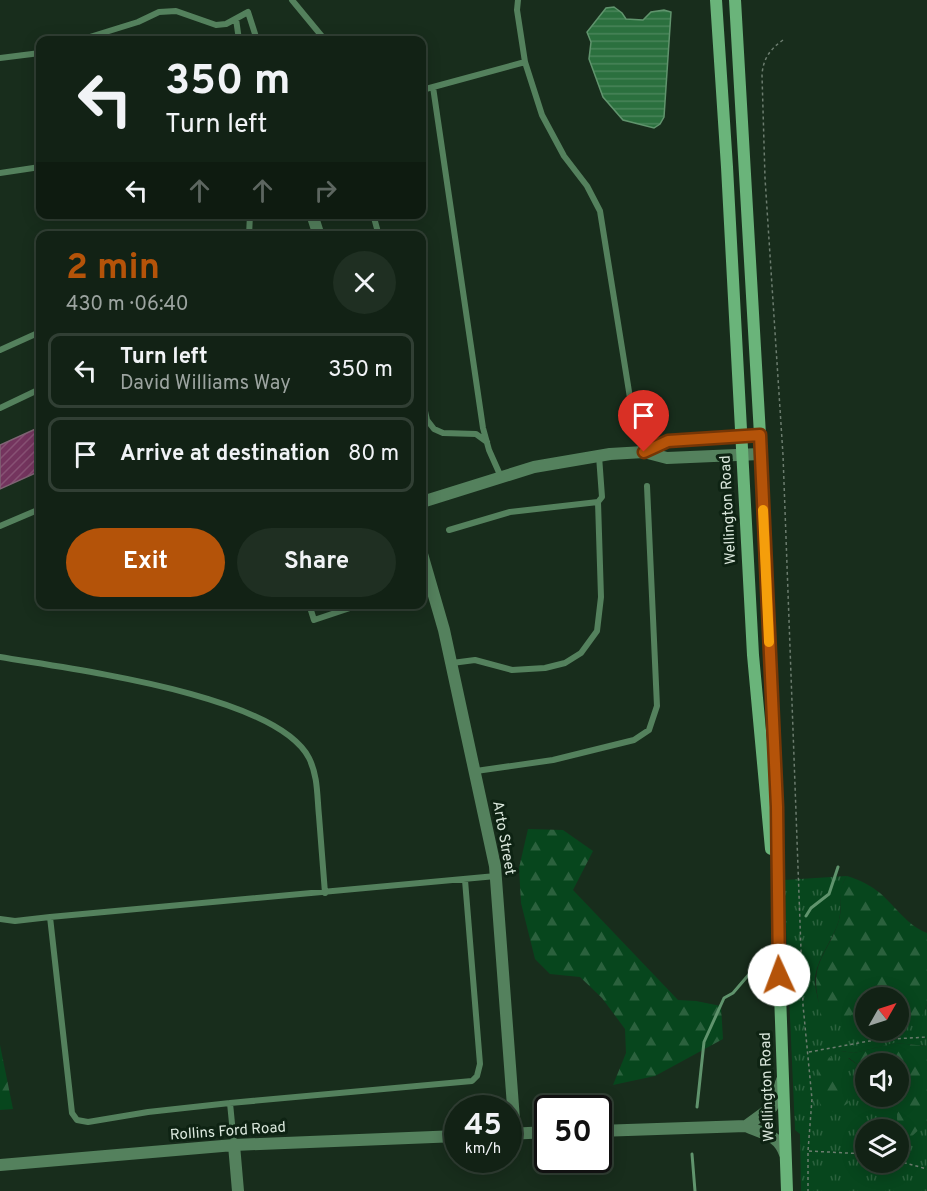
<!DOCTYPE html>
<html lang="en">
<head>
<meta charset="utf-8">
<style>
  body { margin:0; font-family:Overpass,sans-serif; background:#1f2f22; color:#f1f3f6; height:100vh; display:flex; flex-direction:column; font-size:22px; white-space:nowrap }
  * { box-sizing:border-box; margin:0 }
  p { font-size:20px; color:#9ca4a0 }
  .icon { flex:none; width:33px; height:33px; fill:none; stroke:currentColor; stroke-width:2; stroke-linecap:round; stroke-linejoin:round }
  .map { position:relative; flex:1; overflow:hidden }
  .side { position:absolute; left:36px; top:231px; width:390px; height:378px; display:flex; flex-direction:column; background:#122215; border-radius:12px; box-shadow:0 3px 15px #0003,0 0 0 2px #313f34 }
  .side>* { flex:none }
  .top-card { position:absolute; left:36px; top:36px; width:390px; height:183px; border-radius:12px; box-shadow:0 3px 15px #0003,0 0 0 2px #313f34; background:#122215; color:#f1f3f6; overflow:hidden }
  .needle { width:39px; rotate:51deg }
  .buttons { position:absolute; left:855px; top:987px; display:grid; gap:12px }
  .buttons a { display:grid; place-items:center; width:54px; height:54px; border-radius:50%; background:#122215; box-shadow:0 3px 15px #0003,0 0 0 2px #313f34; font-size:30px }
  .speed { position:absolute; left:444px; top:1095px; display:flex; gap:12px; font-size:30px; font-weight:700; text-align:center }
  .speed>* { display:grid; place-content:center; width:78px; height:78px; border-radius:50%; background:#122215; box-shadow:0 3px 15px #0003,0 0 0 2px #313f34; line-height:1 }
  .speed small { font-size:15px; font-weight:400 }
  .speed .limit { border:3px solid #111; border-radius:9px; background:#fff; color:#111 }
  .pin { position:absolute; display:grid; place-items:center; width:51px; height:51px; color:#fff; margin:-62px -26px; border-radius:50% 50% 50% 0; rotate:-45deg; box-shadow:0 0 6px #0007 }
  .pin .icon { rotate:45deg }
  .me { position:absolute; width:66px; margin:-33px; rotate:358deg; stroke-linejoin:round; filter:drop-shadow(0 0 4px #0008) }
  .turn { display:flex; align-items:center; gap:21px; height:126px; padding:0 30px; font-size:27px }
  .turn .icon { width:78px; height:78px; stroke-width:2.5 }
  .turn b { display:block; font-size:42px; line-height:51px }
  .lanes { display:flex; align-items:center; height:57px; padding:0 30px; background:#0003; justify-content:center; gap:30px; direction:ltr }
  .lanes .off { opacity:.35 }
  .round { display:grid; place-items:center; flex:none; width:63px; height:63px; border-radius:32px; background:#1f2f22 }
  .head { display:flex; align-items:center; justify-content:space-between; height:102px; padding:0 30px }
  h1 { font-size:36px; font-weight:700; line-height:45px; color:#b45309 }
  .cta { display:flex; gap:12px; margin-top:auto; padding:12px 30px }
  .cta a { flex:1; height:69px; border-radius:36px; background:#b45309; color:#fff; font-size:24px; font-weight:700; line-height:69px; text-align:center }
  .cta a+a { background:#1f2f22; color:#f1f3f6 }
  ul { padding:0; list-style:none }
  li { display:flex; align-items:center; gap:18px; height:75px; margin:0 12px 9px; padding:0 18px; border:3px solid #313f34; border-radius:12px }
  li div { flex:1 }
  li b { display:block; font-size:22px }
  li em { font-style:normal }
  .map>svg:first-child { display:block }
</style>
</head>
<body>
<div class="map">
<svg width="927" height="1191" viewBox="0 0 927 1191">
  <defs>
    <pattern id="grass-tufts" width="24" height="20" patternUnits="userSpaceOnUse" patternTransform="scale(1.5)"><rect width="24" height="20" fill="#07461d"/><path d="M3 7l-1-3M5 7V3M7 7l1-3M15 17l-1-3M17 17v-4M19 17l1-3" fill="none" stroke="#2b613d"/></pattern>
    <pattern id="forest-firs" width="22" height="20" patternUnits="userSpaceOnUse" patternTransform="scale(1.5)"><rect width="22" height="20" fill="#07461d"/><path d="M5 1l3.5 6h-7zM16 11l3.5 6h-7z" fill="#2b613d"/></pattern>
    <pattern id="water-rules" width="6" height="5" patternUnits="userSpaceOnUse" patternTransform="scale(1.5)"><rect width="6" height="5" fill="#2b703e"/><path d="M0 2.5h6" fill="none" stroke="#498459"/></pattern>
    <pattern id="building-hatch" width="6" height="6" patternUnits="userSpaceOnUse" patternTransform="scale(1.5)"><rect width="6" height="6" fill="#74345e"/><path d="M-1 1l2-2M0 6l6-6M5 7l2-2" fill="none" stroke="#875174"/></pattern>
  </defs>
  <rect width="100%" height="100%" fill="#182d1c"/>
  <path fill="url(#grass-tufts)" fill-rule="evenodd" d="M847,876C837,889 843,905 839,920C833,940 819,955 815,976C814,984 817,995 819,1003L845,1016L853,1013L865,1012L866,1030H898L899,1024C913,1024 923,1019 927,1004V1046L895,1043L854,1053L841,1051V1058H848L865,1070L866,1096L898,1097L897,1119L909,1138L927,1122V1191H801L800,1134L795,1130L784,880ZM866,1130H898V1162H866Z"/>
  <path fill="url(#forest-firs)" d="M528,829L563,830L593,851L573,890L678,1000L696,1001L721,1006L723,1039L655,1076L613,1085L626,1053L625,1029L602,998L580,977L550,974L535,959L521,903L519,868Z
    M847,876C860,880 870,885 880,893C895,906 908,926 927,933V1004L921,1019L912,1023L899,1024L898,998H866L865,1012C851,1013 838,1022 824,1019C819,1012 819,1006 818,998C810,961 830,951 839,920C844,902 835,893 847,876Z
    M895,1043L927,1046V1122L909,1139L901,1133L897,1119L898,1064H866L865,1070L849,1058H841L838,1054L841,1051L854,1053Z
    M0,1045L13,1109L0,1110Z
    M823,1055H826C842,1064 846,1086 848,1103L836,1112L829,1111L820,1105C818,1093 816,1065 823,1055Z"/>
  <path fill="url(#water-rules)" stroke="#60946d" stroke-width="1.5" d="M614,7L622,13L626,19L643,20L651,12L664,10L671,12L664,117L660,124L654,128L623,120L603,97L589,59L591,42L587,32L606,8Z"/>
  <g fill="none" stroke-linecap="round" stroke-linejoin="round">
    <path stroke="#60946d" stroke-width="3" d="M806,916L811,908L829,894L838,867
      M697,1107L704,1042L724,998L733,993L751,972L762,950
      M692,1154L695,1191"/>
  </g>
  <path fill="url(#building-hatch)" stroke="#7f6474" stroke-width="1.5" d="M40,427V471L0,489V445Z"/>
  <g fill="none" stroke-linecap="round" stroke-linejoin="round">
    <path stroke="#6c7d6f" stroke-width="1.5" stroke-dasharray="3 3" stroke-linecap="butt" d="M783,40C770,49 763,59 762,75L765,178L783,455L803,1005L812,1099L808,1151V1191
      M809,1052L875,1040L927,1037
      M809,1151L866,1154
      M898,1161L927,1169"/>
    <path stroke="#54815d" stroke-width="6" d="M292,0L325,40
      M236,19L239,40
      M80,40L138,22L159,12L176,11L216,25L226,24L248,12L257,40
      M0,58L40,53
      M525,62L542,115L564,156L587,186L600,211L631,404
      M433,87L483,428L489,450L501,477
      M422,90L525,62L517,10L518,0
      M0,173L40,167
      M373,214L379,236
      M249,236L250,214
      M0,350L40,332
      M422,398L427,420L434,429L443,433L476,434L487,442
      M0,408L40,389
      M0,526L40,509
      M449,530L510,512L598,502L602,497L599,456
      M309,604L314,620L362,604
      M0,657C69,669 276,694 309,758C318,776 317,796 319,816C321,841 323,867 325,893
      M452,663L475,660L512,670L545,668L565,663L581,653L597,631L601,597L598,502
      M476,771L553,760L634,740L649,730L657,706L647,486
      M465,880L480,1064L477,1076L472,1081L230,1103L148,1112L88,1122L77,1120L72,1113L50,917L496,876
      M0,919L15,921L50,917
      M230,1103L234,1144"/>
    <path stroke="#54815d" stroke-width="12" d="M312,214L319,236
      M644,452L668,441L760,435
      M422,502L534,467L610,454L644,452L667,458L760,454
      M422,554L444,630L495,866L515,1133
      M746,1126C763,1134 778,1134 785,1154
      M598,1131L746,1126L772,1107L782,1080
      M508,1134L548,1132
      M234,1145L238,1191
      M0,1165L234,1145L458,1136"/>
    <path stroke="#6ab47a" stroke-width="12" d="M716,0L727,167L753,655L771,849
      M735,0L760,435L777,806V909L787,1191"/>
  </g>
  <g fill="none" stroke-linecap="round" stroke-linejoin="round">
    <g stroke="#753606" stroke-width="15">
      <path id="route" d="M644,452L668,441L760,435L777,807L779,975"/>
    </g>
    <use href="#route" stroke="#b45309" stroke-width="10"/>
    <path stroke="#f59e0b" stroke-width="10" d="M763,510L769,642"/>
  </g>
  <g text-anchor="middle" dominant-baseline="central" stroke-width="6" stroke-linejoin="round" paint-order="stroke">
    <g font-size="15" fill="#dae7dc" stroke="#0e2313">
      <text transform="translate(729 510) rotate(-93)">Wellington Road</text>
      <text transform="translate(503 838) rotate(80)">Arto Street</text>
      <text transform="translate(768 1087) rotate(-92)">Wellington Road</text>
      <text transform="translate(228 1132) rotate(-4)">Rollins Ford Road</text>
    </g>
  </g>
</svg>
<div class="buttons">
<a><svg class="needle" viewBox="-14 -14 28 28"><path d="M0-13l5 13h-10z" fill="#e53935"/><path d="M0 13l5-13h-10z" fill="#9ca4a0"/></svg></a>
<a><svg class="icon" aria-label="sound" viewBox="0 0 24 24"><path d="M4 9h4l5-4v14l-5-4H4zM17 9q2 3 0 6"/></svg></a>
<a><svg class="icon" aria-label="layers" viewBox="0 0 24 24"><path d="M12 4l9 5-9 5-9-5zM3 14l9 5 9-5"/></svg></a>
</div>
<div class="speed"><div>45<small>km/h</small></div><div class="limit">50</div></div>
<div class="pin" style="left:644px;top:452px;background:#d93025"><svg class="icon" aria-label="arrive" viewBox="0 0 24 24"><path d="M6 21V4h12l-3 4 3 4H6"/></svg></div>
<svg class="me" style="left:779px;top:975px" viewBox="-20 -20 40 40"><circle r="19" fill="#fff"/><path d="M0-13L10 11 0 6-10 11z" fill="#b45309"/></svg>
<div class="top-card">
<div class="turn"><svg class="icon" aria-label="left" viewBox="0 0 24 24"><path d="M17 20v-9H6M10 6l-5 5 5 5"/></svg><div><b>350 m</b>Turn left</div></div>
<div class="lanes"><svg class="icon" aria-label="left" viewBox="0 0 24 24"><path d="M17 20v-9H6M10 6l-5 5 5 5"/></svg><svg class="icon off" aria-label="ahead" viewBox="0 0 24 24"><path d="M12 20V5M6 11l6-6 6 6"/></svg><svg class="icon off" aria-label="ahead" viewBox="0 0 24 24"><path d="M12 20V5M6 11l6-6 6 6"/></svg><svg class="icon off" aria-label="right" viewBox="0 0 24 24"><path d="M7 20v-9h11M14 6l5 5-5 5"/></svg></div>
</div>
<section class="side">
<div class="head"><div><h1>2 min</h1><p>430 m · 06:40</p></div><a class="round"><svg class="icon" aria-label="close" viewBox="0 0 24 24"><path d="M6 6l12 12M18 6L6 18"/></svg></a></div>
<ul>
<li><svg class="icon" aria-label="left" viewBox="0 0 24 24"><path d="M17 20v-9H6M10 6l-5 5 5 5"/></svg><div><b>Turn left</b><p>David Williams Way</p></div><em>350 m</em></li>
<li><svg class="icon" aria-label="arrive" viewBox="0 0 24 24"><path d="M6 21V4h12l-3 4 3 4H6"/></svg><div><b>Arrive at destination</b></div><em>80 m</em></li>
</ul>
<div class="cta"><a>Exit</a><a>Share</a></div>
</section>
</div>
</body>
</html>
